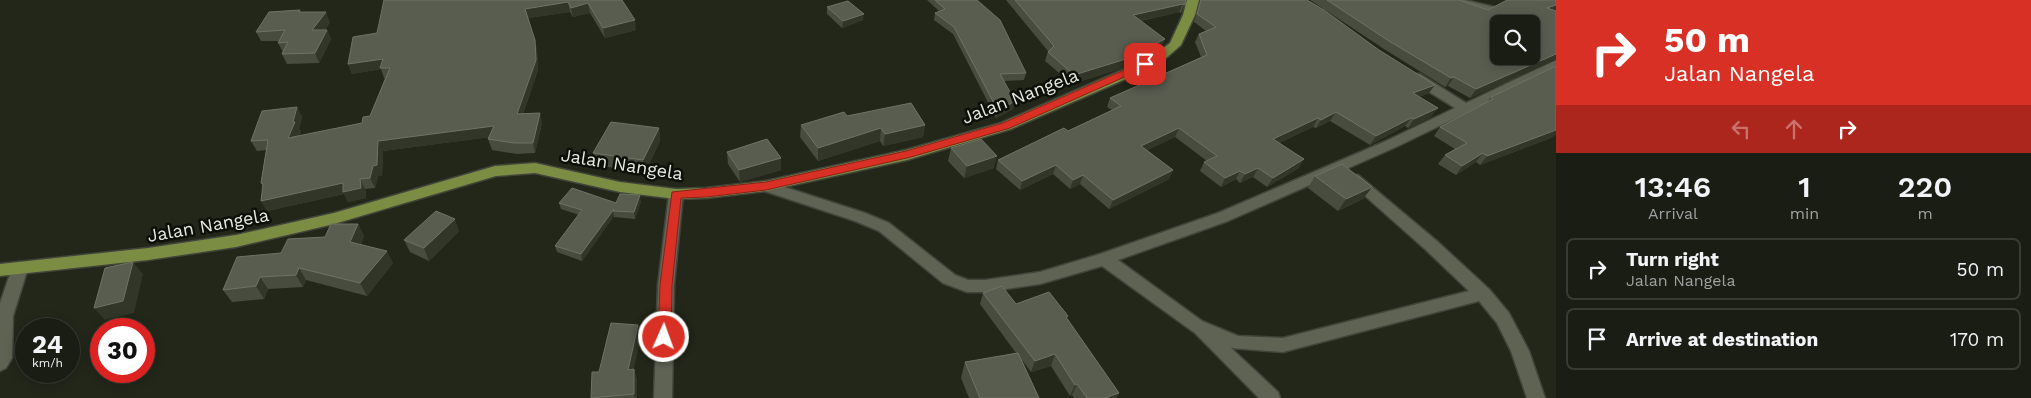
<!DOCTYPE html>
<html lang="en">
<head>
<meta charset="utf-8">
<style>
  body { margin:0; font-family:"Work Sans",sans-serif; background:#23261d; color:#f1f3f6; height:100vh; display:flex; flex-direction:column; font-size:19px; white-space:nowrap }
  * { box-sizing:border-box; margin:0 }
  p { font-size:16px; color:#9fa2a0 }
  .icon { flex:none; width:28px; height:28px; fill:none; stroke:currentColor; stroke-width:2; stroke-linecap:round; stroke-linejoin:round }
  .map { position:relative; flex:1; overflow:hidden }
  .panel { display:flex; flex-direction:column; background:#1a1d14; width:475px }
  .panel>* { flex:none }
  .top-card { background:#d93025; color:#fff; overflow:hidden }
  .controls { position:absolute; left:1490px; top:15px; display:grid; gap:10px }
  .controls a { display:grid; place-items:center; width:50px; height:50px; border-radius:8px; background:#1a1d14; box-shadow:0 2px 12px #0003,0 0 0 1px #383b34; font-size:25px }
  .speed { position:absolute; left:15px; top:318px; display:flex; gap:10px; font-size:25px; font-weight:700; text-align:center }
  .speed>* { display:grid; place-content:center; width:65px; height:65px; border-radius:50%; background:#1a1d14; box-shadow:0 2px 12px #0003,0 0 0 1px #383b34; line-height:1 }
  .speed small { font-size:12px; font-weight:400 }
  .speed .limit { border:8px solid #d22; background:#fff; color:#111 }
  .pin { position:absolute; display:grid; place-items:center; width:42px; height:42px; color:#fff; margin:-21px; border-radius:10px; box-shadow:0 2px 8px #0006 }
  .me { position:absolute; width:55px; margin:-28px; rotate:2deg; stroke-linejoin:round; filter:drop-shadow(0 0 4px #0008) }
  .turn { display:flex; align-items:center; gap:18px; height:105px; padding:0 25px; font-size:22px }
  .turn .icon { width:65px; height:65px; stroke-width:2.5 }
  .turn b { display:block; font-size:35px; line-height:42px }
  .lanes { display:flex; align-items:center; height:48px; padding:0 25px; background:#0003; justify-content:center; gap:25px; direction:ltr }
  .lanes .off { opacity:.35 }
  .eta { display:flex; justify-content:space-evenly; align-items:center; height:85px; text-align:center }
  .eta b { font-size:30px; font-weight:600; line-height:35px }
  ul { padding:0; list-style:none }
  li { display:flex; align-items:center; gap:15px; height:62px; margin:0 10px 8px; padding:0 15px; border:2px solid #383b34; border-radius:8px }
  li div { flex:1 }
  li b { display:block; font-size:19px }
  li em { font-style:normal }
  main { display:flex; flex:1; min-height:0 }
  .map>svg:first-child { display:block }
</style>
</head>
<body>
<main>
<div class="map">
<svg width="1556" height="398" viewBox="0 0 1556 398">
  <rect width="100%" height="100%" fill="#23271a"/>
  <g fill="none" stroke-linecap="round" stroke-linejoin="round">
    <g stroke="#40443a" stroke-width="3">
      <path id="minor" d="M1444,0H1465L1494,7L1496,9L1490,13L1446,2Z
        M1556,60V69L1396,147L1228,221L1118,260L1202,321L1238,336L1283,338L1469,291L1426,250L1346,179L1348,175H1358L1438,242L1489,289L1509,313L1529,351L1545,398H1527L1511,351L1497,323L1479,301L1283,352L1231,348L1278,392L1280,398H1259L1195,333L1102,266L1040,284L985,292H967L943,283L879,231L855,221L761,190L759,186L761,182L766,181L865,213L889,223L955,275L968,280H985L1040,272L1100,254L1218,213L1386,141L1455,108L1410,80L1409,77L1410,74H1420L1466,103Z
        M676,189L681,190L683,194L674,285L672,398H654L658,285L669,194L671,190Z
        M20,262L26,264L28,268L13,316L12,358L6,368L0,371V303L12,268L14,264Z"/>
    </g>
    <g stroke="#40443a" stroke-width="3">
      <path id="primary" d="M1187,0H1199L1195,15L1181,45L1165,59L1135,75L1011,129L907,160L766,191L706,198L676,199L620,192L535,173L496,176L334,224L236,247L148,260L0,276V264L148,248L236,235L334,213L495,166L535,163L620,182L676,189L706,188L766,181L906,150L1001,123L1125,69L1157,53L1170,43L1183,15Z"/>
    </g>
    <use href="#minor" fill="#5f6354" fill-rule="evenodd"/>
    <use href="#primary" fill="#7b8c43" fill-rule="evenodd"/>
  </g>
  <path fill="#474c3e" d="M384,0H622L636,30L605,38L590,13L573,17L570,12L528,18L537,50L538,70L523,114L542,123L535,153L517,154L492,150L488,139L490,137L383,151L382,176H378L375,188L365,189L366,198L348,202L344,194L267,211L261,201L263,186L261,183L266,150L257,151L251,141L297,107L302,117L299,129L301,132L299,136L362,123L370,116L385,78H384L381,69L352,74L348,64L377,33Z
    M927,0H977L1026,73L1024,80L1004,81L1015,101L1013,109L996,118L953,34L934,20L935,13L939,11Z
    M1006,0H1186L1181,13L1179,12L1141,21L1165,39L1161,47L1123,68L1072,84L1045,61L1048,51Z
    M1200,0H1307L1429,93L1419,97L1431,117L1408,128L1405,126L1370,145L1330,121L1316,128L1313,127L1279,143L1299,168L1267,187L1253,177L1240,183L1236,179L1221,187L1200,171L1204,162L1207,161L1175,137L1147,150L1173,170L1169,179L1109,209L1080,184L1070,189L1053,174L1020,190L996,169L998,160L1068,131L1112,110L1107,107L1110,98L1201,57L1195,42L1199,34L1206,31L1194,22Z
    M1310,0H1459L1488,10L1556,0V60L1470,98L1448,86L1445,87L1384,49Z
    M827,7L863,20L842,28L827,14Z
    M301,12L330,22L325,30H327L331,39L319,63L287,64L282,54L283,52L278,43L279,41H261L256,32Z
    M1491,97L1551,138L1480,165L1476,162L1456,175L1438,164L1445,155L1455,149L1434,136L1440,127L1487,102Z
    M847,116L925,125L923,137L883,146L880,141L818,161L800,137L801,125Z
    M659,128L660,141L645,173L596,165L593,153Z
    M951,148L994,168L964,178L948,161Z
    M727,152L781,158V170L740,182L728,164Z
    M1315,176L1372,187L1363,199L1338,211L1308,188Z
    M641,202L635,219L614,217V216L582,261L557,252L555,246L579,215L561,209L559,203Z
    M358,224L364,236L361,244L393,263L367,296L306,280L303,287L268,289L264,299L232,302L223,290L281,253L325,237Z
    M459,231L429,261L410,252L404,240Z
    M983,293L1016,304L1067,319L1119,393L1116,398H1074L1072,395L1070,396L1051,366L1031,372L1022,360L1039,398H969L961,378L965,362L1016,353L980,304Z
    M641,337L633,369H634L637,381V398H591L599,372Z"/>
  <path fill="#313628" d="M568,2L570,12L528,18L525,9Z
    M588,3L590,13L573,17L571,8Z
    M1183,4L1179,12L1130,23L1133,15Z
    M1556,5V12L1547,8Z
    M326,12L330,22L317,40L312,30Z
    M864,14L863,20L842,28L843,21Z
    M635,20L636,30L605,38L603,28Z
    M327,30L331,39L319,63L315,53Z
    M1165,39L1161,47L1123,68L1072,84L1074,75Z
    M535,40L537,50L538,70L520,124L517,114Z
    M1556,54V60L1470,98L1476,89Z
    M383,59L381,69L352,74L348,64Z
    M1454,77L1448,86L1445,87L1451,78Z
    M1435,85L1429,93L1407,102L1413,93Z
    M1015,101L1013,109L996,118L998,111Z
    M297,107L302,117L299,129L301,132L293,148L288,138Z
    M1438,108L1431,117L1408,128L1414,119Z
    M1336,112L1330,121L1316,128L1321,120Z
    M540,113L542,123L535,153L533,143Z
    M1318,118L1313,127L1268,148L1273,139Z
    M1411,118L1405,126L1370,145L1376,136Z
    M925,125L923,137L883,146L885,134Z
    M494,126L497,136L383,151L382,176H378L375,188L370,178L378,141Z
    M659,128L660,141L645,173L643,160Z
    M881,128L880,141L818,161V148Z
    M1179,128L1175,137L1138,155L1141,146Z
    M1556,130V135L1551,138L1480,165L1487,156Z
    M1483,153L1476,162L1456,175L1462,166Z
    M997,156L994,168L964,178L967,166Z
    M781,158V170L740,182L739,170Z
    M1304,159L1299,168L1267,187L1273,178Z
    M1056,165L1053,174L1020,190L1022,181Z
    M1258,168L1253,177L1240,183L1245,174Z
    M1173,170L1169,179L1109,209L1113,200Z
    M1240,171L1236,179L1221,187L1225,178Z
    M1083,175L1080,184L1070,189L1073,180Z
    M360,179L365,189L366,198L348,202L344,194L267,211L261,201Z
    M1372,187L1363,199L1338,211L1346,199Z
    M640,195L641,202L635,219L634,212Z
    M614,209L613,211L614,216L582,261L581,254Z
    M455,219L459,231L429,261L424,248Z
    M358,224L364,236L357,254L350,242Z
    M387,251L393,263L367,296L360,283Z
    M133,262L143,274L134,313L105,320L94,308Z
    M299,268L306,280L303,287L296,275Z
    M260,277L268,289L264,299L256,286Z
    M638,325L641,337L631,381L628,370Z
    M1055,354L1051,366L1031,372L1035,361Z
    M634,369L637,381V398H635L634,394Z
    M1077,384L1072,395L1070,396L1075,385Z
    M1119,393L1116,398H1105Z"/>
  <path fill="#585d50" stroke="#6e7366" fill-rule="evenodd" d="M384,0H622L635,20L603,28L588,3L571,8L568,2L525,9L535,40L536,60L517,114L540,113L533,143H514L488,139L494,126L378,141L377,165L373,166L370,178L360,179L361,188L343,192V183L261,201L263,184L261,183L268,140L251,141L262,111L297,107L293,122H295L288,138L362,123L363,117L370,116L390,68H380L383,59L348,64L353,37L377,33Z
    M935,0H977L1000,20L1026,73L1000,74L1015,101L998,111L954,27L935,13L945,9Z
    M1015,0H1186L1185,5L1183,4L1133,15L1165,39L1126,59L1074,75L1048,52L1054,46Z
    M1201,0H1307L1324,10L1379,50L1435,85L1413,93L1438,108L1414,119L1411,118L1376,136L1336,112L1321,120L1318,118L1273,139L1304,159L1273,178L1258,168L1245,174L1240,171L1225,178L1204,162L1217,156L1179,128L1141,146L1173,170L1113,200L1083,175L1073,180L1056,165L1022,181L998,160L1064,128L1068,131L1121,106L1110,98L1207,55L1199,34L1216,27L1197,14Z
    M1327,0H1459L1488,10L1507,0H1556V5L1547,8L1556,11V54L1476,89L1454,77L1451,78L1389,41ZM1499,24H1531V56H1499Z
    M848,1L864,14L843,21L827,7Z
    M300,10L299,12H326L312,30H327L315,53L282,54L288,42L278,43L285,30L256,32L269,12Z
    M1556,66V130L1487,156L1483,153L1462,166L1445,155L1467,143L1440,127L1493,99L1491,97Z
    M911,103L925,125L885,134L881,128L818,148L801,125L844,112L847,116Z
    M611,122L659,128L643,160L593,153Z
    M767,139L781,158L739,170L727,152Z
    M981,139L997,156L967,166L951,148Z
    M1342,164L1372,187L1346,199L1315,176Z
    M572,188L616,203L620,194L640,195L634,212L613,211L614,209L581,254L555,246L582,210L559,203Z
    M436,211L455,219L424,248L404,240Z
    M331,224H358L350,242L387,251L360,283L299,268L296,275L260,277L256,286L223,290L237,257L281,253L288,239L325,237Z
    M133,262L123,301L94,308L105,268Z
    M1002,286L1016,304L1049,292L1068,316L1066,317L1119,393L1105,398H1087L1077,384L1075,385L1055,354L1035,361L983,293Z
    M611,323L638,325L628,370L634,369V394L591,398L592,372H599Z
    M1018,353L1039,398H980L965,362Z"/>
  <path fill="#d93025" stroke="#8d1f18" d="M1145,61L1150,64L1149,66L1010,128L911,157L766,190L706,197L681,198L672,285L671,337L669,341L664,343L659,341L658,337L660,285L672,192L766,182L906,151L1003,123Z"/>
  <g text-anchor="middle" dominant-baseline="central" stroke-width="5" stroke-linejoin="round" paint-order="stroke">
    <g font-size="18" fill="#e6e9e0" stroke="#0d0f09">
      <text transform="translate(1020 96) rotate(-21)">Jalan Nangela</text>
      <text transform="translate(622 164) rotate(9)">Jalan Nangela</text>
      <text transform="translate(208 225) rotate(-10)">Jalan Nangela</text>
    </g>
  </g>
</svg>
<div class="controls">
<a><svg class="icon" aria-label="search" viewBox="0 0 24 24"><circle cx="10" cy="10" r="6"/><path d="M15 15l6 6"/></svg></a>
</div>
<div class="speed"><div>24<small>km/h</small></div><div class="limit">30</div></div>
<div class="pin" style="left:1145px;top:64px;background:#d93025"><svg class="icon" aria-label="arrive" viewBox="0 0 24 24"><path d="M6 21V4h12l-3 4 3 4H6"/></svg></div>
<svg class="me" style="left:664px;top:337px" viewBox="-20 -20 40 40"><circle r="17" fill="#d93025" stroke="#fff" stroke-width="3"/><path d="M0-11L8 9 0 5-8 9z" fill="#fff"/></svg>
</div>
<section class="panel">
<div class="top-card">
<div class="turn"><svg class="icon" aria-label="right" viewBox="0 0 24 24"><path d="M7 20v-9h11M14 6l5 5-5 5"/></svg><div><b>50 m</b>Jalan Nangela</div></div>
<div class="lanes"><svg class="icon off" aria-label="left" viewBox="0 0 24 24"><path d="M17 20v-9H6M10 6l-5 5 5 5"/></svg><svg class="icon off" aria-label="ahead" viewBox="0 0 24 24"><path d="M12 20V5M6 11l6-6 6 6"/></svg><svg class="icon" aria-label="right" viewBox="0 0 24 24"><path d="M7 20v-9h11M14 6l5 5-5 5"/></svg></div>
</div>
<div class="eta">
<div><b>13:46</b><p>Arrival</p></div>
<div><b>1</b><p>min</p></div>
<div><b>220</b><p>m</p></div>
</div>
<ul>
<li><svg class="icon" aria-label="right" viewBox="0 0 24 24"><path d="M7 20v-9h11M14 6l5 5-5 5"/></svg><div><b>Turn right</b><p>Jalan Nangela</p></div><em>50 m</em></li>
<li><svg class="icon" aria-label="arrive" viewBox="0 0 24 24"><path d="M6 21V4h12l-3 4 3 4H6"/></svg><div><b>Arrive at destination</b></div><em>170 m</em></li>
</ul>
</section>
</main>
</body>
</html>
